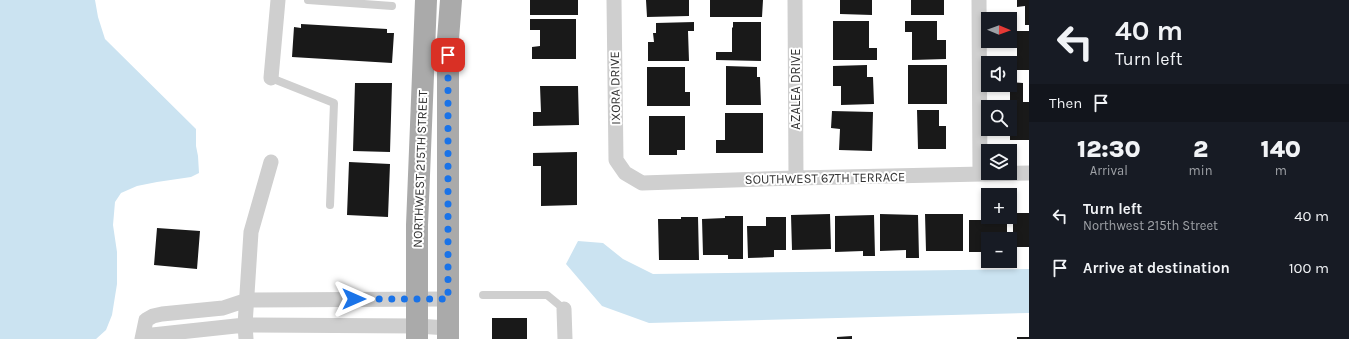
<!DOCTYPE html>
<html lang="en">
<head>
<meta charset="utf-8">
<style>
  body { margin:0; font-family:Karla,sans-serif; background:#242831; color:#f1f3f6; height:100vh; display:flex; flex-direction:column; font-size:15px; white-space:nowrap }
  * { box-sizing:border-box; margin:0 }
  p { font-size:13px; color:#9ea1a6 }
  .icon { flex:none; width:22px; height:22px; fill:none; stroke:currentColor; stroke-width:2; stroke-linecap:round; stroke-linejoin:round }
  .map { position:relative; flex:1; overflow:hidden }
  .panel { display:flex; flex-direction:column; background:#171b24; width:320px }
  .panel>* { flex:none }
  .banner { background:#171b24; color:#f1f3f6; overflow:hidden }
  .needle { width:26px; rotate:91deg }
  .tools { position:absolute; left:981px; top:12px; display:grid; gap:8px }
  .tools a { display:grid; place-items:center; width:36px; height:36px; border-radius:0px; background:#171b24; box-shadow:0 2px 6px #0003; font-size:20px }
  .pin { position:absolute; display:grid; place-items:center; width:34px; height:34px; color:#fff; margin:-17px; border-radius:8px; box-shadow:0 2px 6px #0006 }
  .me { position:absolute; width:44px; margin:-22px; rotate:90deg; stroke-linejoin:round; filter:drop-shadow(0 0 3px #0008) }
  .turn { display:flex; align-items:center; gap:14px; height:84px; padding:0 20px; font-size:18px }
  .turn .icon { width:52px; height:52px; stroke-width:2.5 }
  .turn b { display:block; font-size:28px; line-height:34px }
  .then { display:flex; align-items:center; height:38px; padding:0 20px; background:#0003; gap:8px; font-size:15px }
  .eta { display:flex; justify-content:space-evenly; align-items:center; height:68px; text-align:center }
  .eta b { font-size:24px; font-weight:800; line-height:28px }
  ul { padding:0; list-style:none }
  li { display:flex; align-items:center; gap:12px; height:52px; padding:0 20px }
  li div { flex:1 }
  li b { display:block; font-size:15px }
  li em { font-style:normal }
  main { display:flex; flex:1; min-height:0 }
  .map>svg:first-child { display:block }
</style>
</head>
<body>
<main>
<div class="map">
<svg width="1029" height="339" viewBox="0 0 1029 339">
  <rect width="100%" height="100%" fill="#fff"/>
  <path fill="#cbe3f1" d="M0,0H95L98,17L105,39L196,129V146L198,156L199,173L191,177L157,182L137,186L121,193L115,202L113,225L117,252V284L112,315L106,330L96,339H0Z
    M578,241L603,243L623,259L653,274L1029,269V313L649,323L602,306L566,264Z"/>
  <path fill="#191919" d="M530,0H578V15H530Z
    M646,0H689V16L647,17Z
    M710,0H763L762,17H710Z
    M840,0H872V15L840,14Z
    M911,0H944V15H911Z
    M1017,0H1029V25H1025V6L1017,7Z
    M530,19H576V59H532V47L540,46V30H530Z
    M833,21H869V48H877V60H833Z
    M905,21H937V40H946V59L912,60V32H905Z
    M694,22V31H688L689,61H648V42H654L653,33H656V23Z
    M733,22H761V61L716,60V52H732V28L733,27Z
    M301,24L387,29V33H394L392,63L292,57L294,27L301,28Z
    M1017,31H1029V70H1017Z
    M867,65V77H873L874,104L841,105V86H833V66Z
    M908,65H947V104H908Z
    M726,66L757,67V77H760L761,105H726Z
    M647,67H685V92H690V106H647Z
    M1010,82L1023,83V102H1029V140H1010Z
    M355,83H392L390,152L353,151Z
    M540,86H578L579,125L533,126V112H541Z
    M917,110H939V126H946V149H918Z
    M832,111L873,112L872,151L839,150L840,129L831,128Z
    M725,113H763V153H716V140H725Z
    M649,116H685V150H677V155H649Z
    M577,152V205L541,206V166H533V153Z
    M349,162L390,164L388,217L347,215Z
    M1013,213H1029V247H1013Z
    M830,214L831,249L792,250L791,215Z
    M880,214L918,215L919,258H906V250L880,251Z
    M925,214H963V251H926Z
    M874,215L875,256H863V251L835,252V216Z
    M725,216H743V259H728V255H703L702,219L725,218Z
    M681,217H698L699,260H659L658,219H681Z
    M766,217H786V250H774V257L748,258L747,226H766Z
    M987,217H1007V239H988V252H969V220H987Z
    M157,228L200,231L197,269L154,265Z
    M492,318H527V339H492Z
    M852,336V339H837V337Z
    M1017,337H1029V339H1017Z"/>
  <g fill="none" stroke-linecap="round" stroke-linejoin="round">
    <path stroke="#cfcfcf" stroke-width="8" d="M308,0L392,6
      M271,78L334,103L330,205
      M483,295H547L564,309"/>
    <path stroke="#cfcfcf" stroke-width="15" d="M614,0L616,160L625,173L642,183L796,178L1029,173
      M795,0L796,178
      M979,0L980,174
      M271,78L278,0
      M564,309L565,339
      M143,336L245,325L417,326L448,328
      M142,339L146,320L153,316L162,314L223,308L247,300L448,299
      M246,339L245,325L251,232L271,162"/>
    <path stroke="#aaa" stroke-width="22" d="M417,339V225L426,0
      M448,339V39L451,0"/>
  </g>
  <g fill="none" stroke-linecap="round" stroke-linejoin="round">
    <path stroke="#1a73e8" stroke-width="7" stroke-dasharray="0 12.6" d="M354,299H448V55"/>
  </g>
  <g text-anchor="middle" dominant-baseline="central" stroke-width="4" stroke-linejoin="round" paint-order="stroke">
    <g font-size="13" fill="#323232" stroke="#fff">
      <text transform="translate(615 88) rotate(-91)">IXORA DRIVE</text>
      <text transform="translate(795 89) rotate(-90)">AZALEA DRIVE</text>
      <text transform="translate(420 169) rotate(-88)">NORTHWEST 215TH STREET</text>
      <text transform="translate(825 178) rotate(-1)">SOUTHWEST 67TH TERRACE</text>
    </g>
  </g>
</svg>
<div class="tools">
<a><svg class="needle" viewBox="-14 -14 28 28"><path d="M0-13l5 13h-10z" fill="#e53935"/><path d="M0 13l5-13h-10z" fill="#9ea1a6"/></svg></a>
<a><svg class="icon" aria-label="sound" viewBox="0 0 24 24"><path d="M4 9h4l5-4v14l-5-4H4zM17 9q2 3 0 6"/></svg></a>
<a><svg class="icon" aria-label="search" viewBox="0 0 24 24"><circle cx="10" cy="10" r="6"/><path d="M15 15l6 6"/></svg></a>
<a><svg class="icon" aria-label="layers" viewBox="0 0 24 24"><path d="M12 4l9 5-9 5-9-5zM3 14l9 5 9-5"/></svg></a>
<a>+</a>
<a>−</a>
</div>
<div class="pin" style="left:448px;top:55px;background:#d93025"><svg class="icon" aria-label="arrive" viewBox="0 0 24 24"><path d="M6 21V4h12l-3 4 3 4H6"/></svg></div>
<svg class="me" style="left:354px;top:299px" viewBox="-20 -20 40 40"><path d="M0-17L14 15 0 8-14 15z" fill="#1a73e8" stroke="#fff" stroke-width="4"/></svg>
</div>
<section class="panel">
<div class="banner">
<div class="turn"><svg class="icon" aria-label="left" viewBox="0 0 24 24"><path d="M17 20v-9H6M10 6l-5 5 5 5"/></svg><div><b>40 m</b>Turn left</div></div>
<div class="then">Then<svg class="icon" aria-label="arrive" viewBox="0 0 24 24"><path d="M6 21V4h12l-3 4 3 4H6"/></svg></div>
</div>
<div class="eta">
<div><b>12:30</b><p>Arrival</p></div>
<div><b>2</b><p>min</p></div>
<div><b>140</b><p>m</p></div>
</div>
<ul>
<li><svg class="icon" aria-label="left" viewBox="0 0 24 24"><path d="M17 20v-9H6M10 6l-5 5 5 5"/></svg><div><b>Turn left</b><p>Northwest 215th Street</p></div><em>40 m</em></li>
<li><svg class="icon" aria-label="arrive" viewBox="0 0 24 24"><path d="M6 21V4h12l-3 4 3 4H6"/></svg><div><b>Arrive at destination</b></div><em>100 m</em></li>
</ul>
</section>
</main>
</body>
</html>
